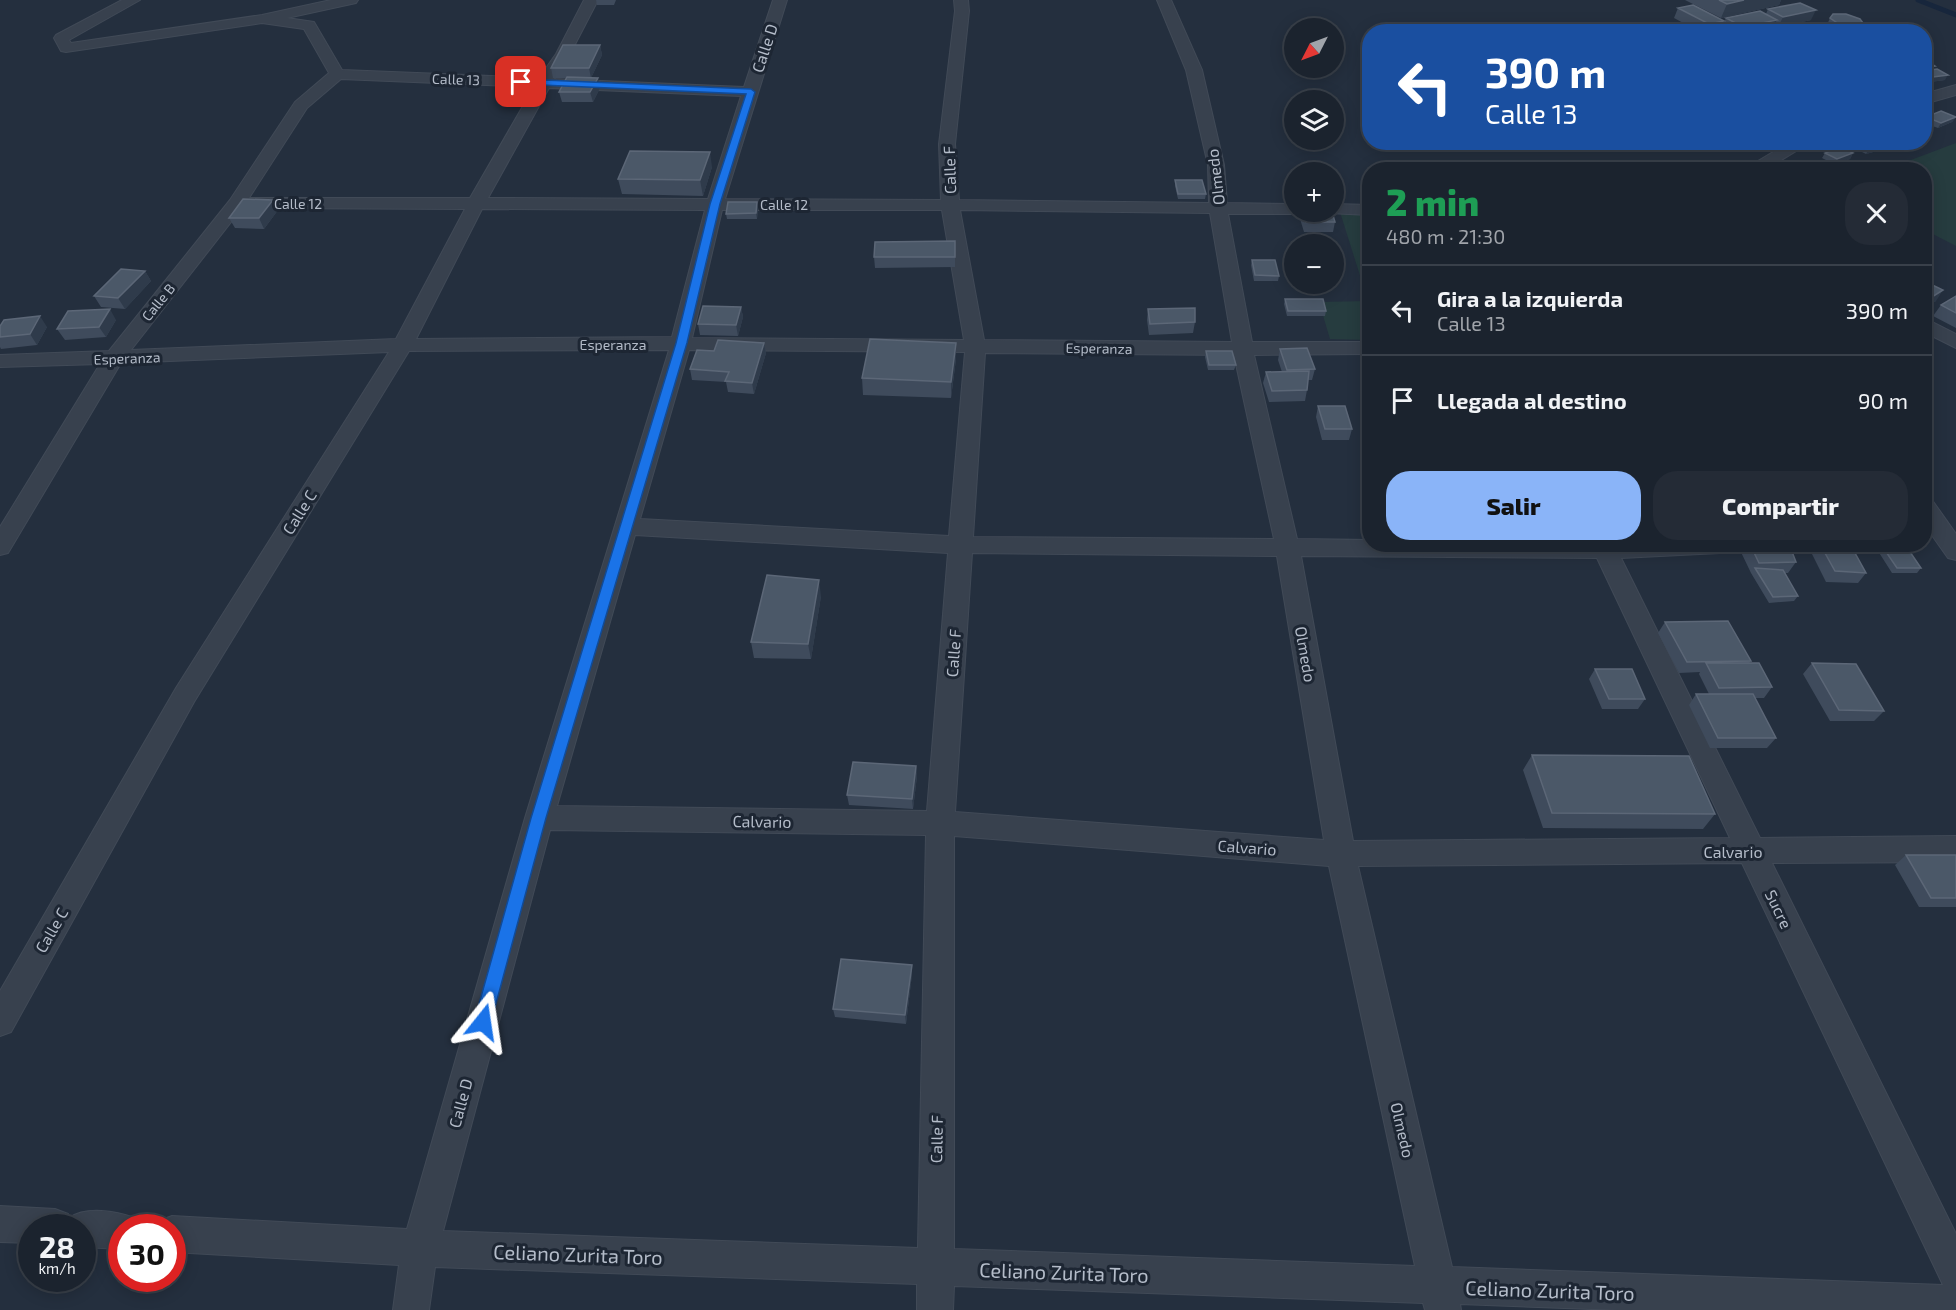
<!DOCTYPE html>
<html lang="es">
<head>
<meta charset="utf-8">
<style>
  body { margin:0; font-family:"Exo 2",sans-serif; background:#242b36; color:#f1f3f6; height:100vh; display:flex; flex-direction:column; font-size:22px; white-space:nowrap }
  * { box-sizing:border-box; margin:0 }
  p { font-size:20px; color:#a0a4aa }
  .icon { flex:none; width:33px; height:33px; fill:none; stroke:currentColor; stroke-width:2; stroke-linecap:round; stroke-linejoin:round }
  .map { position:relative; flex:1; overflow:hidden }
  .side { position:absolute; left:1362px; top:162px; width:570px; height:390px; display:flex; flex-direction:column; background:#1b232e; border-radius:24px; box-shadow:0 3px 15px #0003,0 0 0 2px #39404a }
  .side>* { flex:none }
  .guide { position:absolute; left:1362px; top:24px; width:570px; height:126px; border-radius:24px; box-shadow:0 3px 15px #0003,0 0 0 2px #39404a; background:#1a4fa0; color:#fff; overflow:hidden }
  .needle { width:39px; rotate:228deg }
  .fabs { position:absolute; left:1284px; top:18px; display:grid; gap:12px }
  .fabs a { display:grid; place-items:center; width:60px; height:60px; border-radius:50%; background:#1b232e; box-shadow:0 3px 15px #0003,0 0 0 2px #39404a; font-size:30px }
  .speed { position:absolute; left:18px; top:1214px; display:flex; gap:12px; font-size:30px; font-weight:700; text-align:center }
  .speed>* { display:grid; place-content:center; width:78px; height:78px; border-radius:50%; background:#1b232e; box-shadow:0 3px 15px #0003,0 0 0 2px #39404a; line-height:1 }
  .speed small { font-size:15px; font-weight:400 }
  .speed .limit { border:9px solid #d22; background:#fff; color:#111 }
  .pin { position:absolute; display:grid; place-items:center; width:51px; height:51px; color:#fff; margin:-26px; border-radius:12px; box-shadow:0 3px 9px #0006 }
  .me { position:absolute; width:66px; margin:-33px; rotate:15deg; stroke-linejoin:round; filter:drop-shadow(0 0 4px #0008) }
  .turn { display:flex; align-items:center; gap:21px; height:126px; padding:0 24px; font-size:27px }
  .turn .icon { width:78px; height:78px; stroke-width:2.5 }
  .turn b { display:block; font-size:42px; line-height:51px }
  .round { display:grid; place-items:center; flex:none; width:63px; height:63px; border-radius:24px; background:#242b36 }
  .headline { display:flex; align-items:center; justify-content:space-between; height:102px; padding:0 24px }
  h1 { font-size:36px; font-weight:800; line-height:45px; color:#1e9e55 }
  .cta { display:flex; gap:12px; margin-top:auto; padding:12px 24px }
  .cta a { flex:1; height:69px; border-radius:24px; background:#8ab4f8; color:#111; font-size:24px; font-weight:800; line-height:69px; text-align:center }
  .cta a+a { background:#242b36; color:#f1f3f6 }
  ul { padding:0; list-style:none }
  li { display:flex; align-items:center; gap:18px; height:90px; padding:0 24px; border-top:2px solid #39404a }
  li div { flex:1 }
  li b { display:block; font-size:22px }
  li em { font-style:normal }
  .map>svg:first-child { display:block }
</style>
</head>
<body>
<div class="map">
<svg width="1956" height="1310" viewBox="0 0 1956 1310">
  <rect width="100%" height="100%" fill="#242f3e"/>
  <path fill="#263c3f" d="M1956,143V246L1925,230L1924,170L1887,169Z
    M1340,212L1369,214V340L1330,339L1319,302L1368,301Z"/>
  <g fill="none" stroke-linecap="round" stroke-linejoin="round">
    <path stroke="#17263c" stroke-width="5" d="M1918,0L1956,15"/>
    <g stroke="#414a57" stroke-width="2">
      <path id="minor" d="M122,0H140L69,40L71,43L262,15L331,0H358L356,3L287,18L314,22L342,70L539,78L556,54L584,0H598L570,54L554,79L744,87L773,0H787L725,199L941,200L939,144L955,11L954,0H968L969,11L955,144L959,200L1209,203L1208,165L1186,70L1157,0H1171L1202,70L1224,165L1227,203L1294,204V212H1301L1294,214H1228L1252,342H1370V354L1254,355L1297,539L1370,540V544H1751L1748,550L1740,552L1621,558L1760,838L1956,836V862L1772,863L1956,1234V1310H1618L1460,1304L1461,1310H1425L1423,1303L954,1286L953,1310H917V1284L435,1267L429,1310H393L399,1265L172,1252V1227H157L159,1221L172,1216L407,1229L525,818L669,350L409,351L194,702L11,1032L0,1036V991L176,688L389,352L121,363L8,553L0,555V527L100,364L0,367V355L109,351L230,200L295,102L329,73L304,29L262,23L66,52L61,51L54,38L56,35ZM341,79L534,87L470,198H249L307,108ZM549,88L741,96L708,199L488,198ZM242,208L465,209L396,339L131,350ZM482,209L705,210L672,337L416,339ZM722,210H942L964,340L692,338ZM960,210L1210,213L1232,342L984,340ZM689,350L965,352L949,536L640,519ZM985,353L1234,355L1274,539L973,537ZM635,535L948,553L927,811L557,806ZM972,553L1277,556L1324,840L955,812ZM1301,556L1597,558L1730,838L1353,841ZM550,830L926,835L918,1248L443,1231ZM954,836L1329,866L1415,1266L954,1249ZM1742,863L1943,1285L1452,1267L1358,866Z
        M1956,85V95L1924,104V94Z
        M1790,142H1811L1765,170H1743Z
        M1334,204L1370,205V215L1328,213L1334,212Z
        M1924,318L1956,334V348L1924,332Z
        M1924,498L1932,500L1956,534V560L1948,558L1924,524Z
        M0,1206L55,1209L68,1214L69,1218C86,1206 116,1211 135,1218L138,1227H122V1249L82,1247V1227H32V1243L0,1242Z"/>
    </g>
    <use href="#minor" fill="#38414e" fill-rule="evenodd"/>
  </g>
  <path fill="#3f4b5c" d="M596,0H616L614,5H597Z
    M1685,0H1781L1779,5L1721,18Z
    M1693,5L1720,31L1700,32L1674,18L1678,8Z
    M1768,9L1811,20L1778,27L1774,25L1772,29L1762,32H1719L1727,30L1722,27L1726,18L1766,14Z
    M1830,18L1859,30L1873,32H1831L1826,27Z
    M600,45L602,55L591,78L600,88L593,102H562L559,92L567,78H553L551,68Z
    M1924,62L1933,69L1945,80L1930,82L1924,79Z
    M1926,117H1956L1952,122L1938,128L1924,123V120Z
    M1857,143L1880,146L1877,151L1866,154L1854,148Z
    M1825,153H1853L1850,159L1834,164L1822,158Z
    M712,167L703,196L622,194L618,179Z
    M1175,180L1206,194L1205,199H1178L1175,186Z
    M757,202L758,207L757,219H727L726,214Z
    M278,210L264,229L235,228L229,218Z
    M1298,212H1332L1335,222L1333,232H1304Z
    M955,241V267L875,268L874,257Z
    M1252,260L1279,276L1278,281H1254L1251,265Z
    M145,271L151,281L125,309L101,307L94,296Z
    M1924,281L1936,301L1924,308Z
    M1956,296V328L1933,316L1941,305Z
    M1285,299L1326,311L1325,316H1287L1284,304Z
    M741,307L743,317L738,336L700,335L698,324Z
    M1148,309L1195,322L1193,333L1149,335L1147,320Z
    M116,320L106,337L65,340L57,329Z
    M0,326L47,327L37,345L1,349L0,347Z
    M764,343L766,353L754,394L728,392L726,382L692,380L690,369L714,351Z
    M1280,349L1315,369L1312,380H1308L1307,390L1305,401L1269,402L1263,383L1266,372H1282L1278,360Z
    M1206,351L1236,365L1234,370H1208L1205,357Z
    M956,359L951,398L863,395L862,378Z
    M1318,406L1352,429L1349,440H1322L1316,417Z
    M1742,544H1789L1796,562L1788,573H1785L1798,596L1794,601L1769,603L1751,573L1739,548Z
    M1814,544H1850L1866,573L1858,583L1826,582L1810,550Z
    M1882,546L1921,568L1917,573H1892L1878,551Z
    M821,596L811,659L754,658L751,642Z
    M1665,622L1751,661L1749,663L1772,687L1764,698H1755L1776,738L1767,748H1710L1689,705L1696,694H1709L1699,674L1700,672L1679,673L1658,633Z
    M1812,663L1884,711L1874,721H1830L1803,674Z
    M1595,669L1645,699L1638,709H1602L1589,679Z
    M1532,755L1715,814L1703,829L1543,828L1523,770Z
    M916,766L917,776L913,809L849,805L847,795Z
    M1906,855H1956V907H1919L1895,865Z
    M912,965V974L906,1024L835,1017L833,1009Z"/>
  <path fill="#2f3b4b" d="M1744,0H1781L1779,5L1721,18L1727,4Z
    M1816,10L1811,20L1778,27L1783,17Z
    M1777,20L1772,29L1762,32H1740L1743,27Z
    M1724,21L1720,31L1706,32L1709,24Z
    M1863,23L1858,32H1846L1849,26Z
    M600,45L602,55L591,78L589,68Z
    M1935,66L1932,71L1924,72V68Z
    M1948,75L1945,80L1930,82L1933,77Z
    M598,78L600,88L593,102L590,92Z
    M1956,117L1952,122L1938,128L1941,123Z
    M1880,146L1877,151L1866,154L1869,149Z
    M710,152L712,167L703,196L700,180Z
    M1853,153L1850,159L1834,164L1837,159Z
    M273,200L278,210L264,229L259,218Z
    M757,202L758,207L757,219L756,213Z
    M145,271L151,281L125,309L118,298Z
    M1943,290L1936,301L1924,308V305L1929,299Z
    M741,307L743,317L738,336L736,325Z
    M110,309L116,320L106,337L99,327Z
    M40,316L47,327L37,345L30,334Z
    M764,343L766,353L754,394L752,383Z
    M956,343V359L951,398V382Z
    M819,580L821,596L811,659L808,644Z
    M916,766L917,776L913,809L912,799Z
    M912,965V974L906,1024L905,1015Z"/>
  <path fill="#4b5868" stroke="#5c6777" stroke-width="1.5" d="M1719,0H1744L1727,4Z
    M1800,3L1816,10L1783,17L1768,9Z
    M1693,5L1724,21L1709,24L1678,8Z
    M1760,11L1777,20L1743,27L1726,18Z
    M1833,14H1846L1860,19L1863,23L1849,26L1839,24L1830,18Z
    M1802,28L1808,32H1787Z
    M1867,28L1873,32H1854Z
    M1730,29L1734,32H1719Z
    M563,45H600L589,68H551Z
    M1927,61L1935,66L1924,68V62Z
    M1937,69L1948,75L1933,77L1924,73V71Z
    M567,77L598,78L590,92H559Z
    M1941,111L1956,117L1941,123L1926,117Z
    M1858,142H1874L1880,146L1869,149Z
    M1841,147L1853,153L1837,159L1825,153Z
    M630,151L710,152L700,180L618,179Z
    M1175,180H1202L1206,194H1178Z
    M243,199L273,200L259,218H229Z
    M728,202H757L756,213L726,214Z
    M1303,212H1332L1335,222H1306Z
    M955,241V257H874L875,242Z
    M1252,260H1275L1279,276L1255,275Z
    M121,269L145,271L118,298L94,296Z
    M1924,281L1943,290L1929,299L1924,297Z
    M1956,296V313L1941,305Z
    M1285,299H1323L1326,311H1288Z
    M703,306L741,307L736,325L698,324Z
    M1195,308V322L1150,324L1148,309Z
    M110,309L99,327L57,329L68,311Z
    M40,316L30,334L0,337V326L4,320Z
    M870,339L956,343L951,382L862,378Z
    M718,340L764,343L752,383L725,381L729,372L690,369L697,350L714,351Z
    M1307,348L1315,369L1287,370L1280,349Z
    M1206,351H1232L1236,365H1209Z
    M1309,371L1307,390L1272,391L1266,372Z
    M1318,406H1345L1352,429H1325Z
    M1750,544H1789L1796,562L1759,563Z
    M1820,544H1850L1866,573L1835,571Z
    M1882,546H1906L1921,568H1897Z
    M1755,568L1783,570L1798,596L1773,597Z
    M767,575L819,580L808,644L751,642Z
    M1728,621L1751,661L1687,662L1665,622Z
    M1706,663H1759L1772,687L1719,688Z
    M1812,663L1856,664L1884,711L1839,710Z
    M1595,669H1632L1645,699H1609Z
    M1696,694H1753L1776,738H1718Z
    M1532,755L1689,756L1715,814L1552,813Z
    M853,762L916,766L912,799L847,795Z
    M1906,855H1956V898H1931Z
    M841,959L912,965L905,1015L833,1009Z"/>
  <path fill="#1a73e8" stroke="#114b97" stroke-width="1.5" d="M521,79L751,89L755,92L720,204L687,343L546,818L491,1022L489,1027L483,1030L477,1027L474,1022L531,818L676,343L710,204L746,94L518,84L517,82Z"/>
  <g text-anchor="middle" dominant-baseline="central" stroke-width="6" stroke-linejoin="round" paint-order="stroke">
    <g font-size="14" fill="#b4bcc9" stroke="#1d2633">
      <text transform="translate(456 79) rotate(2)">Calle 13</text>
      <text x="298" y="203">Calle 12</text>
      <text x="784" y="204">Calle 12</text>
      <text transform="translate(158 302) rotate(-51)">Calle B</text>
      <text x="613" y="344">Esperanza</text>
      <text transform="translate(1099 348) rotate(1)">Esperanza</text>
      <text transform="translate(127 358) rotate(-2)">Esperanza</text>
    </g>
    <g font-size="16" fill="#b4bcc9" stroke="#1d2633">
      <text transform="translate(764 48) rotate(-72)">Calle D</text>
      <text transform="translate(949 170) rotate(-92)">Calle F</text>
      <text transform="translate(1215 177) rotate(-97)">Olmedo</text>
      <text transform="translate(299 512) rotate(-58)">Calle C</text>
      <text transform="translate(953 653) rotate(-86)">Calle F</text>
      <text transform="translate(1306 654) rotate(80)">Olmedo</text>
      <text transform="translate(762 821) rotate(1)">Calvario</text>
      <text transform="translate(1247 847) rotate(4)">Calvario</text>
      <text x="1733" y="851">Calvario</text>
      <text transform="translate(1779 909) rotate(64)">Sucre</text>
      <text transform="translate(51 930) rotate(-60)">Calle C</text>
      <text transform="translate(460 1103) rotate(-75)">Calle D</text>
      <text transform="translate(1403 1130) rotate(77)">Olmedo</text>
      <text transform="translate(936 1139) rotate(-89)">Calle F</text>
    </g>
    <g font-size="20" fill="#b4bcc9" stroke="#1d2633">
      <text transform="translate(578 1254) rotate(2)">Celiano Zurita Toro</text>
      <text transform="translate(1064 1272) rotate(2)">Celiano Zurita Toro</text>
      <text transform="translate(1550 1290) rotate(2)">Celiano Zurita Toro</text>
    </g>
  </g>
</svg>
<div class="fabs">
<a><svg class="needle" viewBox="-14 -14 28 28"><path d="M0-13l5 13h-10z" fill="#e53935"/><path d="M0 13l5-13h-10z" fill="#a0a4aa"/></svg></a>
<a><svg class="icon" aria-label="layers" viewBox="0 0 24 24"><path d="M12 4l9 5-9 5-9-5zM3 14l9 5 9-5"/></svg></a>
<a>+</a>
<a>−</a>
</div>
<div class="speed"><div>28<small>km/h</small></div><div class="limit">30</div></div>
<div class="pin" style="left:521px;top:82px;background:#d93025"><svg class="icon" aria-label="arrive" viewBox="0 0 24 24"><path d="M6 21V4h12l-3 4 3 4H6"/></svg></div>
<svg class="me" style="left:483px;top:1022px" viewBox="-20 -20 40 40"><path d="M0-17L14 15 0 8-14 15z" fill="#1a73e8" stroke="#fff" stroke-width="4"/></svg>
<div class="guide">
<div class="turn"><svg class="icon" aria-label="left" viewBox="0 0 24 24"><path d="M17 20v-9H6M10 6l-5 5 5 5"/></svg><div><b>390 m</b>Calle 13</div></div>
</div>
<section class="side">
<div class="headline"><div><h1>2 min</h1><p>480 m · 21:30</p></div><a class="round"><svg class="icon" aria-label="close" viewBox="0 0 24 24"><path d="M6 6l12 12M18 6L6 18"/></svg></a></div>
<ul>
<li><svg class="icon" aria-label="left" viewBox="0 0 24 24"><path d="M17 20v-9H6M10 6l-5 5 5 5"/></svg><div><b>Gira a la izquierda</b><p>Calle 13</p></div><em>390 m</em></li>
<li><svg class="icon" aria-label="arrive" viewBox="0 0 24 24"><path d="M6 21V4h12l-3 4 3 4H6"/></svg><div><b>Llegada al destino</b></div><em>90 m</em></li>
</ul>
<div class="cta"><a>Salir</a><a>Compartir</a></div>
</section>
</div>
</body>
</html>
